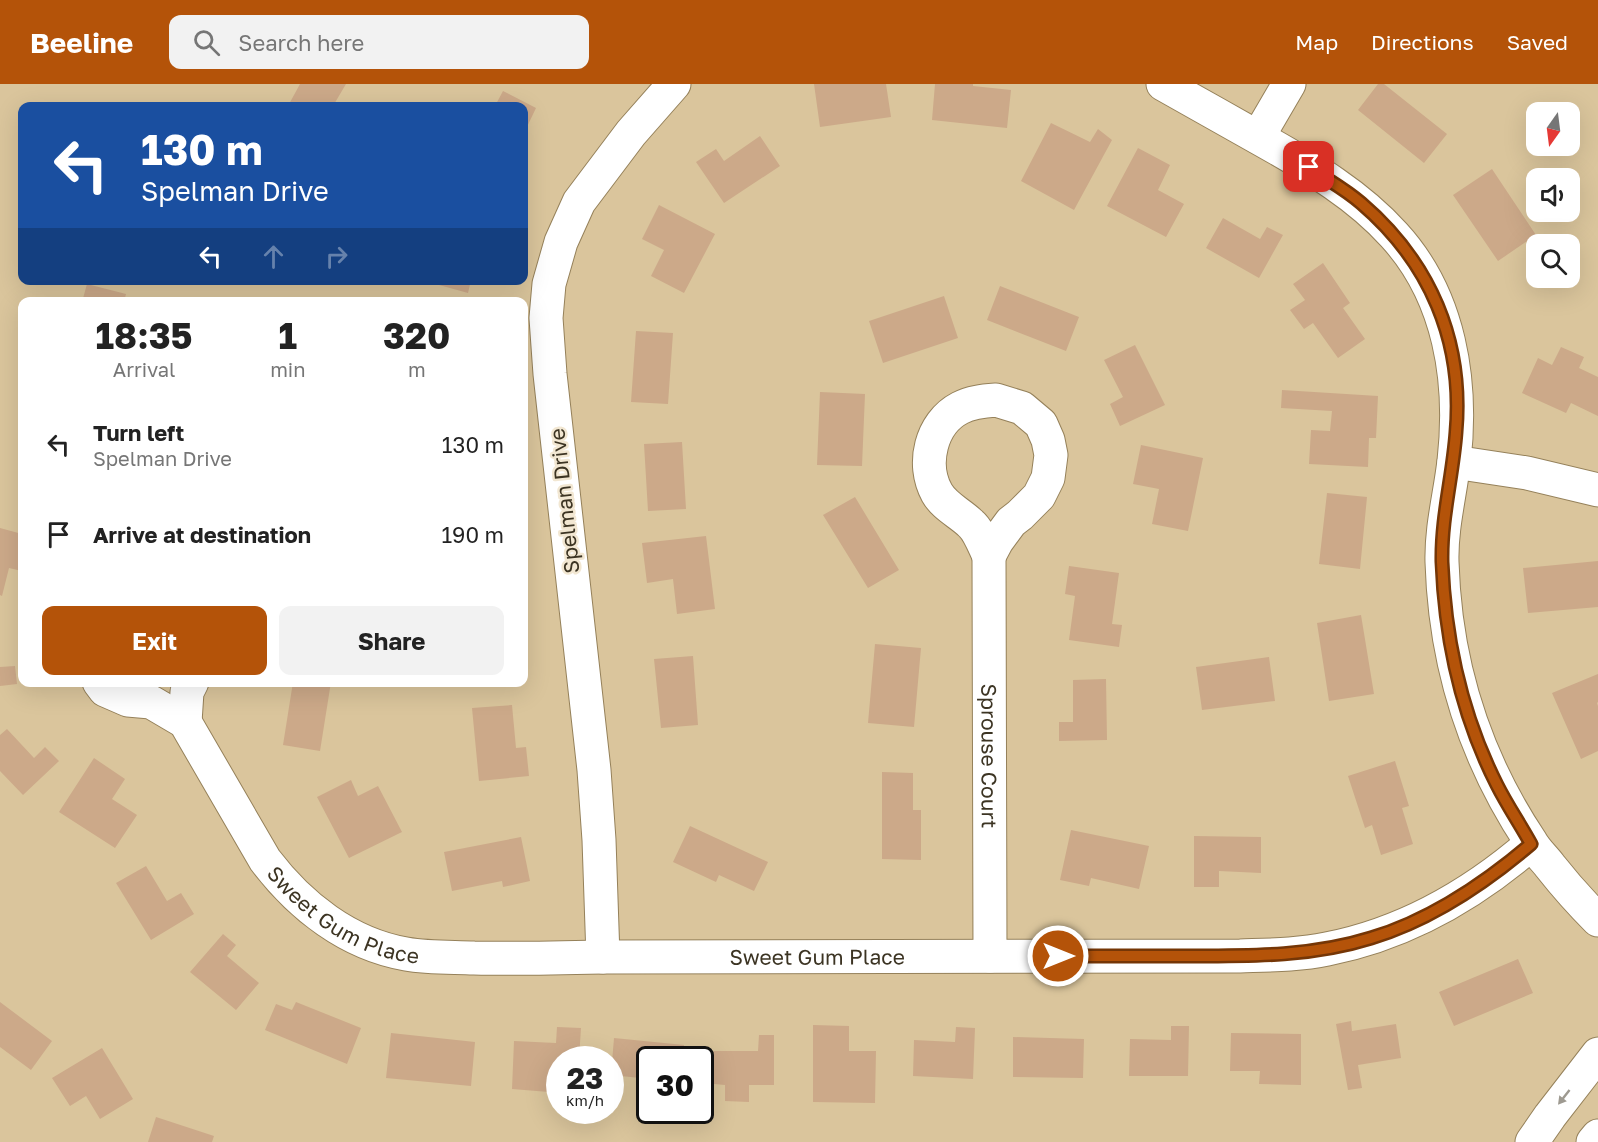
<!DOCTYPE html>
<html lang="en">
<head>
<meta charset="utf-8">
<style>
  body { margin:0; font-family:"Golos Text",sans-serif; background:#f2f2f2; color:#222; height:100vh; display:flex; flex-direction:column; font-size:22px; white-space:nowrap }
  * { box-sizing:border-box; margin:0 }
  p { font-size:20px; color:#767676 }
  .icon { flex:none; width:33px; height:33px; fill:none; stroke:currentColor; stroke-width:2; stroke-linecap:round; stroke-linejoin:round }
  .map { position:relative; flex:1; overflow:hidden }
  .panel { position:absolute; left:18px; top:213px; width:510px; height:390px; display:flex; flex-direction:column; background:#fff; border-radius:12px; box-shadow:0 6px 24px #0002 }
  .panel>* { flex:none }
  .hud { position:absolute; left:18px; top:18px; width:510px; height:183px; border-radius:12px; box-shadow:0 6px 24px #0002; background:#1a4fa0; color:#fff; overflow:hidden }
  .needle { width:39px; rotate:194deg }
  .controls { position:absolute; left:1526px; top:18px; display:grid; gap:12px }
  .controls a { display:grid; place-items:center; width:54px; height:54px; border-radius:12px; background:#fff; box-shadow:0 6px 24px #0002; font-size:30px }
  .speed { position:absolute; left:546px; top:962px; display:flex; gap:12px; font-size:30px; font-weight:700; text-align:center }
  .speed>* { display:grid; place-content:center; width:78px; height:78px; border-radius:50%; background:#fff; box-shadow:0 6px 24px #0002; line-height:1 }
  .speed small { font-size:15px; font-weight:400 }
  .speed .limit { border:3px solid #111; border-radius:9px; background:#fff; color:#111 }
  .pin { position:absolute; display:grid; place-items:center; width:51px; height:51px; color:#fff; margin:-26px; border-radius:12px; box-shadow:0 3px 9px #0006 }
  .me { position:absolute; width:66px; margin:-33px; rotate:90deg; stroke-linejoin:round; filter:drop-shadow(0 0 4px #0008) }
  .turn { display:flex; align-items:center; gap:21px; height:126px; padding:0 24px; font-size:27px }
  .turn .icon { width:78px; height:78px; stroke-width:2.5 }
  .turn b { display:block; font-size:42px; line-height:51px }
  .lanes { display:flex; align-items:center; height:57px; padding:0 24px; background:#0003; justify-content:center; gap:30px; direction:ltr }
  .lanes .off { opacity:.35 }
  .eta { display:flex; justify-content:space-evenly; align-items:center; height:102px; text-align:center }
  .eta b { font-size:36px; font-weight:700; line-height:42px }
  .button { display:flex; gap:12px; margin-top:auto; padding:12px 24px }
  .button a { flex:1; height:69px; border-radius:12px; background:#b45309; color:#fff; font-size:24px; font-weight:700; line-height:69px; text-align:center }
  .button a+a { background:#f2f2f2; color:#222 }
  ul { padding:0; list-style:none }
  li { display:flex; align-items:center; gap:18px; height:90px; padding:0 24px }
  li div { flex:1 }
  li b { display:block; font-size:22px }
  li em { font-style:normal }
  header { display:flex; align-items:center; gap:36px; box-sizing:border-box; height:84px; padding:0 30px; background:#b45309; color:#fff }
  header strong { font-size:28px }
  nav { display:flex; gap:33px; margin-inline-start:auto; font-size:21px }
  .search { width:420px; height:54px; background:#f2f2f2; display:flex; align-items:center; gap:15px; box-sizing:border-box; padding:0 21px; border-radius:12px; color:#767676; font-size:22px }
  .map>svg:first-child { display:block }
</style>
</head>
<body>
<header>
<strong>Beeline</strong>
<div class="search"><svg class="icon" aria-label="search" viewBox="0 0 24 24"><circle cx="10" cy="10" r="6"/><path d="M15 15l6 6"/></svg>Search here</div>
<nav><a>Map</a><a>Directions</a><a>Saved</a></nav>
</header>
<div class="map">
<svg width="1598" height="1058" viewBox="0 0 1598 1058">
  <rect width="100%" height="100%" fill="#dac59c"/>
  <path fill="#cca989" d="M300,0H346L333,22H288Z
    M814,0H886L891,33L820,43Z
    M935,0H973V2L1011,6L1007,44L932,36Z
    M1378,0H1384L1447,50L1424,79L1358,26Z
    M503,7L536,24L524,49V22H495Z
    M1051,39L1090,58L1098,45L1112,56L1074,126L1021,97Z
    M760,52L780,82L724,119L696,78L716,65L724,77Z
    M1138,64L1170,81L1158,106L1184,120L1166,153L1107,122Z
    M1492,85L1536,151L1498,177L1453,111Z
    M659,121L715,150L684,209L651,192L664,166L642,155Z
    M1223,134L1260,155L1267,143L1283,151L1259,194L1206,164Z
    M1323,179L1350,219L1343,224L1365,255L1338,274L1313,239L1304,245L1290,226L1305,216L1293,200Z
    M421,196H471L468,209Z
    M87,200L126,210L124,218H82Z
    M1000,202L1079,233L1066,267L987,236Z
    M944,212L958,254L883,279L869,237Z
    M636,247L673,249L668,320L631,318Z
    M1135,261L1165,321L1120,342L1110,320L1123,313L1104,276Z
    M1561,263L1584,273L1579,284L1598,293V332L1571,319L1566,329L1522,309L1538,274L1552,281Z
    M1282,306L1378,312L1376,354H1369L1368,383L1309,380L1311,346L1330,347L1332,327L1281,324Z
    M820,308L865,310L862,382L817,381Z
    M682,358L686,425L648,427L644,360Z
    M1141,361L1203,374L1188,447L1152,440L1159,405L1133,400Z
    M1327,409L1367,413L1360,485L1319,480Z
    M855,413L899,486L868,504L823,431Z
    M0,444L22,450V487L9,484L2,512L0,511Z
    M706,452L715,525L677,530L673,495L647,499L642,459Z
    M1598,477V523L1528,529L1523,484Z
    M1069,482L1119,489L1112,540L1122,541L1119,563L1069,556L1075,512L1065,510Z
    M1361,531L1374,610L1329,617L1317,539Z
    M875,560L921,564L914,643L868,639Z
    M693,572L698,641L661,644L654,575Z
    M1269,573L1275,617L1202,626L1196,583Z
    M15,582L17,600L0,602V583Z
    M1598,590V618L1597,619L1598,622V667L1581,675L1552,609Z
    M1106,595L1107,656L1059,657V638H1073V596Z
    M293,598H331L320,667L283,661Z
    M512,621L516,664L526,663L529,692L479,697L472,624Z
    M7,645L34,674L45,663L59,677L23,711L0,687V651Z
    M94,674L125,695L112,715L137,731L115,764L59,728Z
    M1395,677L1409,722L1402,724L1413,760L1381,771L1372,741L1365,744L1348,692Z
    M882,688L913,689V726H921V776L882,775Z
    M351,696L358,712L378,702L402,748L349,774L317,713Z
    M690,742L768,778L754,807L719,791L716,798L673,778Z
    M1071,746L1149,762L1139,805L1091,794L1089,802L1060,796Z
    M1194,752L1261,753V789L1219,787V803H1194Z
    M521,753L530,797L503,803L502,797L452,807L444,768Z
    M146,782L167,817L181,809L194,830L151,856L116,799Z
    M223,850L236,861L227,872L259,899L236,926L190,888Z
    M1518,875L1533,909L1454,942L1439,908Z
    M0,918L52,957L31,986L0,963Z
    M296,918L361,944L347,980L265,946L276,920L292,926Z
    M1351,937L1352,947L1396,940L1401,974L1358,981L1362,1004L1348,1006L1336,940Z
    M813,941L849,942V967H876L875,1019L813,1018Z
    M1171,942H1189L1188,992H1129L1130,955L1171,956Z
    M557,943L581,944L579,975H560V993L550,992L549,1008L512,1005L514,957L556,959Z
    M956,943L975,944L973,995L913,992L914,956L955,958Z
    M391,949L475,958L471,1002L386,994Z
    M1231,949L1301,950V1001L1259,1000L1260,987H1230Z
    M759,951H774V1001H749V1018L725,1017V1001L714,1000V967H758Z
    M1013,953L1084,955L1083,994L1013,993Z
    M614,954L684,961L683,975H650V995L611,991Z
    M102,964L133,1015L100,1035L86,1012L70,1022L52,994Z
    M156,1033L214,1052L212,1058H148Z"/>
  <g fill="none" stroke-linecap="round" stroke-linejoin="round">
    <g stroke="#95815a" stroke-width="35">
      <g id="minor">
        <path d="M1163,0C1197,19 1232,39 1266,58C1312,84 1358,111 1394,151C1450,212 1463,297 1454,377C1450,411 1441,444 1442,478C1445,579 1475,674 1531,758C1536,767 1544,774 1550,782C1565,801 1581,819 1598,836"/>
        <path d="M1258,53L1289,0"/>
        <path d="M996,316L1022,324L1041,340L1048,356L1051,371L1048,394L1039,412L1020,431L1011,438L997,457L989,472C984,462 979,447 971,440C960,429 945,423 937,409C921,380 931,339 960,324C971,318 983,317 996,316Z"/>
        <path d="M1454,378L1527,389L1598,406"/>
        <path id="s1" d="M989,472L990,872"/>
        <path id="s2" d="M99,598L105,606L128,616L151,618L185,638L265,776C300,822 348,860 406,870C429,874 452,873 474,874C517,875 560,874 603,873L1240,872C1269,871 1298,871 1327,865C1404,850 1472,811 1531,760"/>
        <path d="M185,638L187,608L192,598"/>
        <path d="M603,873L599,756L594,686L550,290L546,234L549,200L561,158L579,118L631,49L674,0"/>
        <path d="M1532,1058L1550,1032L1598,970"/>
        <path d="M1593,1058L1598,1052"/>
      </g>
    </g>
    <use href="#minor" stroke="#fff" stroke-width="33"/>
  </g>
  <defs><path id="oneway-solid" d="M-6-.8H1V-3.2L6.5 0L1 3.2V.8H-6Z" transform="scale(1.5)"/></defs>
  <use fill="#9e9a91" href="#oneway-solid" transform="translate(1564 1013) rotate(128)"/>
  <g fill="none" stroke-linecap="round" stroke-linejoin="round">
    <g stroke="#753606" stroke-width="15">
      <path id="route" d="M1058,872C1104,872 1149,872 1195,872C1255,872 1314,872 1371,854C1431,836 1484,800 1531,760C1520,740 1507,721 1497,701C1462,632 1445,555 1442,478C1441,434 1453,391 1456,348C1464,257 1430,178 1361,119C1345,105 1326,95 1309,83"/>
    </g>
    <use href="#route" stroke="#b45309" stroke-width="10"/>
  </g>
  <g text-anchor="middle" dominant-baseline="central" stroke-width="5" stroke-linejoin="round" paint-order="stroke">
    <g font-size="21" fill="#3c3423" stroke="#f2e7d2">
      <text transform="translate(564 417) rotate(-96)">Spelman Drive</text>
      <text stroke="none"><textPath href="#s1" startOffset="200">Sprouse Court</textPath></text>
      <text stroke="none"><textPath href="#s2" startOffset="356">Sweet Gum Place</textPath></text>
      <text stroke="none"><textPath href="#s2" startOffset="842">Sweet Gum Place</textPath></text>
    </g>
  </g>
</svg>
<div class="controls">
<a><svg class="needle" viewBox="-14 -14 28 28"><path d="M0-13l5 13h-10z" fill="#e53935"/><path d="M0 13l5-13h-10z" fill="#767676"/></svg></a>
<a><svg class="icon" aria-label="sound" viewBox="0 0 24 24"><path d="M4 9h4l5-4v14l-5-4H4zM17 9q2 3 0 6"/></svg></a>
<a><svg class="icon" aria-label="search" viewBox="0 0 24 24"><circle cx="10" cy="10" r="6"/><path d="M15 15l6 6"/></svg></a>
</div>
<div class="speed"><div>23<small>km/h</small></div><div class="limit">30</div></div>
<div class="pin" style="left:1309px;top:83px;background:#d93025"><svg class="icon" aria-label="arrive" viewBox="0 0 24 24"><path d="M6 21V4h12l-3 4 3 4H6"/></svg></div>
<svg class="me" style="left:1058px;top:872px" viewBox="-20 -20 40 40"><circle r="17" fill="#b45309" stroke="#fff" stroke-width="3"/><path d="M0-11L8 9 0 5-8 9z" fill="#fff"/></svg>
<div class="hud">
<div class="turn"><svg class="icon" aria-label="left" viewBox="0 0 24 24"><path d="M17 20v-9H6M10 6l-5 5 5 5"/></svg><div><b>130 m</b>Spelman Drive</div></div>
<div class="lanes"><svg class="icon" aria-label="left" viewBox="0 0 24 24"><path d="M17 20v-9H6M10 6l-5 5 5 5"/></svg><svg class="icon off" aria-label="ahead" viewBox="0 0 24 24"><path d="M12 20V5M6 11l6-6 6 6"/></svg><svg class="icon off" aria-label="right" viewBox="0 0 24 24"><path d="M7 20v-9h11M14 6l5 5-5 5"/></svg></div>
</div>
<section class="panel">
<div class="eta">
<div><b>18:35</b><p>Arrival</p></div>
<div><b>1</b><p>min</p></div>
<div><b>320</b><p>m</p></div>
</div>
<ul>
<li><svg class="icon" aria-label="left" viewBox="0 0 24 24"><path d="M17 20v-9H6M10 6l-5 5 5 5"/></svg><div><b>Turn left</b><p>Spelman Drive</p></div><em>130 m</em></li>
<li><svg class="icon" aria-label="arrive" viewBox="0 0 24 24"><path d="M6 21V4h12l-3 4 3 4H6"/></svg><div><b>Arrive at destination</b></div><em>190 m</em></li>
</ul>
<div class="button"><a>Exit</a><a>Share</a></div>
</section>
</div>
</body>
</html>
